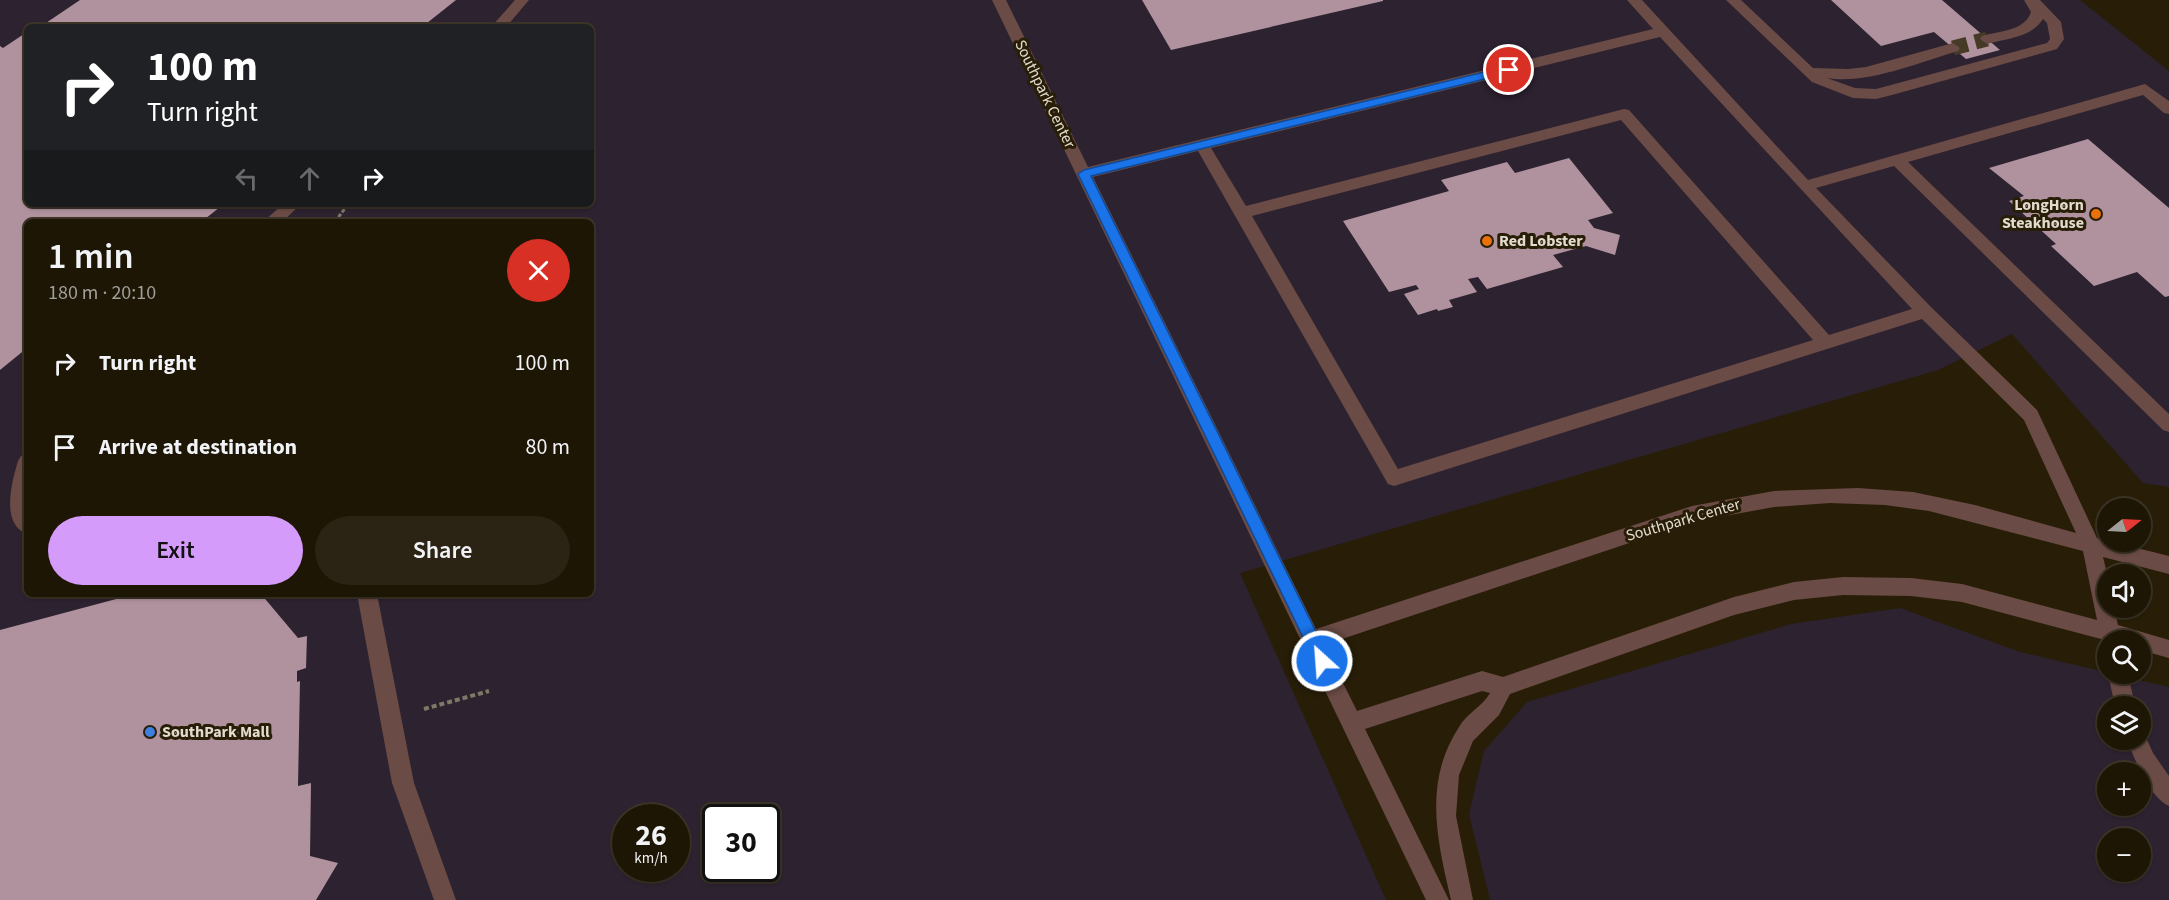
<!DOCTYPE html>
<html lang="en">
<head>
<meta charset="utf-8">
<style>
  body { margin:0; font-family:"Source Sans 3",sans-serif; background:#2b2313; color:#f1f3f6; height:100vh; display:flex; flex-direction:column; font-size:22px; white-space:nowrap }
  * { box-sizing:border-box; margin:0 }
  p { font-size:20px; color:#a19f9a }
  .icon { flex:none; width:33px; height:33px; fill:none; stroke:currentColor; stroke-width:2; stroke-linecap:round; stroke-linejoin:round }
  .map { position:relative; flex:1; overflow:hidden }
  .panel { position:absolute; left:24px; top:219px; width:570px; height:378px; display:flex; flex-direction:column; background:#1e1605; border-radius:9px; box-shadow:0 2px 4px #0004,0 0 0 2px #3c3527 }
  .panel>* { flex:none }
  .top-card { position:absolute; left:24px; top:24px; width:570px; height:183px; border-radius:9px; box-shadow:0 2px 4px #0004,0 0 0 2px #3c3527; background:#202124; color:#fff; overflow:hidden }
  .needle { width:39px; rotate:72deg }
  .buttons { position:absolute; left:2097px; top:498px; display:grid; gap:12px }
  .buttons a { display:grid; place-items:center; width:54px; height:54px; border-radius:50%; background:#1e1605; box-shadow:0 2px 4px #0004,0 0 0 2px #3c3527; font-size:30px }
  .speed { position:absolute; left:612px; top:804px; display:flex; gap:12px; font-size:30px; font-weight:700; text-align:center }
  .speed>* { display:grid; place-content:center; width:78px; height:78px; border-radius:50%; background:#1e1605; box-shadow:0 2px 4px #0004,0 0 0 2px #3c3527; line-height:1 }
  .speed small { font-size:15px; font-weight:400 }
  .speed .limit { border:3px solid #111; border-radius:9px; background:#fff; color:#111 }
  .pin { position:absolute; display:grid; place-items:center; width:51px; height:51px; color:#fff; margin:-26px; border:3px solid #fff; border-radius:50%; box-shadow:0 2px 6px #0007 }
  .me { position:absolute; width:66px; margin:-33px; rotate:334deg; stroke-linejoin:round; filter:drop-shadow(0 0 4px #0008) }
  .turn { display:flex; align-items:center; gap:21px; height:126px; padding:0 24px; font-size:27px }
  .turn .icon { width:78px; height:78px; stroke-width:2.5 }
  .turn b { display:block; font-size:42px; line-height:51px }
  .lanes { display:flex; align-items:center; height:57px; padding:0 24px; background:#0003; justify-content:center; gap:30px; direction:ltr }
  .lanes .off { opacity:.35 }
  .round { display:grid; place-items:center; flex:none; width:63px; height:63px; border-radius:32px; background:#2b2313 }
  .summary { display:flex; align-items:center; justify-content:space-between; height:102px; padding:0 24px }
  h1 { font-size:36px; font-weight:600; line-height:45px }
  .cta { display:flex; gap:12px; margin-top:auto; padding:12px 24px }
  .cta a { flex:1; height:69px; border-radius:36px; background:#d59bfa; color:#111; font-size:24px; font-weight:600; line-height:69px; text-align:center }
  .cta a+a { background:#2b2313; color:#f1f3f6 }
  ul { padding:0; list-style:none }
  li { display:flex; align-items:center; gap:18px; height:84px; padding:0 24px }
  li div { flex:1 }
  li b { display:block; font-size:22px }
  li em { font-style:normal }
  .map>svg:first-child { display:block }
</style>
</head>
<body>
<div class="map">
<svg width="2169" height="900" viewBox="0 0 2169 900">
  <rect width="100%" height="100%" fill="#281e07"/>
  <path fill="#2d2230" fill-rule="evenodd" d="M0,0H2080L2169,71V487L2143,483L2012,334L1938,370L1240,573L1386,900H0ZM27,27H591V204H27ZM27,222H591V594H27ZM626,818H676V868H626ZM716,818H766V868H716Z
    M1900,608L2020,652L2169,687V900H1490L1469,814L1484,751L1527,702L1791,624ZM2108,706H2140V740H2108ZM2108,772H2140V806H2108ZM2108,838H2140V872H2108Z"/>
  <path fill="#b0929e" d="M80,0H456L422,27H40Z
    M1142,0H1383V1L1171,50Z
    M1831,0H1942L2000,50L1966,59L1934,32L1881,46Z
    M27,32V204H224L201,222H27V348L0,370V46L3,48Z
    M2088,139L2169,208V296L2165,297L2137,272L2094,286L2051,246L2056,244L2009,201L2024,196L1989,168Z
    M1569,158L1613,213L1588,220L1594,228L1620,235L1615,255L1586,246L1553,255L1563,267L1487,289L1478,277L1468,279L1477,292L1449,300L1453,307L1438,311L1437,309L1418,315L1404,294L1419,289L1416,285L1389,292L1343,221L1449,191L1441,180L1507,162L1515,173Z
    M135,594H261L298,638L307,636L306,668L297,671V682L300,681L298,786L311,783L310,856L338,863L316,900H0V630Z"/>
  <g fill="none" stroke-linecap="round" stroke-linejoin="round">
    <path stroke="#443a25" stroke-width="15" stroke-dasharray="15 8" stroke-linecap="butt" d="M1953,48L1987,39"/>
    <path stroke="#807866" stroke-width="3" stroke-dasharray="4 2" stroke-linecap="butt" d="M335,222L348,204"/>
    <path stroke="#807866" stroke-width="4" stroke-dasharray="5 3" stroke-linecap="butt" d="M424,709L489,691"/>
    <path fill="#6b4b45" fill-rule="evenodd" d="M515,0H529L506,27H491Z
      M992,0H1006L1088,167L1653,29L1627,0H1642L1808,180L2145,84L2169,101V114L2164,113L2143,95L1908,162L2169,414V432L2163,430L1894,166L1816,188L1931,307L2037,410L2097,538L2169,556V574L2103,557L2108,578V608H2114L2118,625L2169,640V658L2140,650V640H2108V648L2104,647L2101,639L1962,602L1911,596L1843,595L1794,600L1734,615L1510,694L1499,715L1473,741L1459,775L1456,816L1473,900H1451C1437,840 1423,782 1459,727C1467,713 1482,707 1490,693L1482,691L1365,729L1449,900H1426ZM1660,37L1912,309L1829,335L1629,110L1624,109L1246,206L1211,148ZM1621,120L1813,340L1398,469L1252,216ZM1198,151L1388,484L1394,486L1922,319L2024,420L2076,533L1975,505L1913,492L1858,488L1774,491L1692,506L1316,629L1093,177ZM1830,503L1885,505L1929,511L2083,551L2097,620L1962,584L1911,578L1843,577L1794,582L1734,597L1503,677L1482,671L1357,711L1324,645L1692,522L1774,507Z
      M1726,0H1741L1813,68L1848,69L1866,67L1953,43L1960,48L1958,51C1920,62 1866,85 1827,78L1855,88L1876,89L2047,43L2050,39L2047,23L2043,19C2031,38 2007,38 1987,44L1980,39L1982,36C1999,31 2025,31 2031,12L2024,0H2040L2061,22L2064,39L2057,49L1892,95L1876,99L1853,98L1812,82Z
      M283,204H301L282,222H263Z
      M27,453V534C0,524 12,481 18,461L21,456Z
      M357,594H377L414,783L456,900H434L392,783Z
      M2108,674H2128L2135,706H2115Z
      M2140,731L2144,733L2153,753L2169,776V806C2150,798 2134,758 2127,740H2140Z"/>
  </g>
  <path fill="#1a73e8" stroke="#114b97" stroke-width="1.5" d="M1509,66L1514,70L1513,72L1091,176L1328,656L1330,661L1328,666L1322,668L1317,666L1078,174L1084,170Z"/>
  <g fill="#e8710a" stroke="#281e07" stroke-width="2">
    <circle cx="2096" cy="214" r="6"/>
    <circle cx="1487" cy="241" r="6"/>
  </g>
  <circle fill="#3f7fe0" stroke="#281e07" stroke-width="2" cx="150" cy="732" r="6"/>
  <g text-anchor="middle" dominant-baseline="central" stroke-width="6" stroke-linejoin="round" paint-order="stroke">
    <g font-size="16" fill="#e2dbce" stroke="#281e07">
      <text transform="translate(1045 94) rotate(64)">Southpark Center</text>
      <text transform="translate(1683 520) rotate(-16)">Southpark Center</text>
    </g>
    <g font-size="16" font-weight="bold" fill="#e2dbce" stroke="#281e07" text-anchor="start">
      <text x="2084" y="205" text-anchor="end">LongHorn<tspan x="2084" dy="18">Steakhouse</tspan></text>
      <text x="1499" y="241">Red Lobster</text>
      <text x="162" y="732">SouthPark Mall</text>
    </g>
  </g>
</svg>
<div class="buttons">
<a><svg class="needle" viewBox="-14 -14 28 28"><path d="M0-13l5 13h-10z" fill="#e53935"/><path d="M0 13l5-13h-10z" fill="#a19f9a"/></svg></a>
<a><svg class="icon" aria-label="sound" viewBox="0 0 24 24"><path d="M4 9h4l5-4v14l-5-4H4zM17 9q2 3 0 6"/></svg></a>
<a><svg class="icon" aria-label="search" viewBox="0 0 24 24"><circle cx="10" cy="10" r="6"/><path d="M15 15l6 6"/></svg></a>
<a><svg class="icon" aria-label="layers" viewBox="0 0 24 24"><path d="M12 4l9 5-9 5-9-5zM3 14l9 5 9-5"/></svg></a>
<a>+</a>
<a>−</a>
</div>
<div class="speed"><div>26<small>km/h</small></div><div class="limit">30</div></div>
<div class="pin" style="left:1509px;top:70px;background:#d93025"><svg class="icon" aria-label="arrive" viewBox="0 0 24 24"><path d="M6 21V4h12l-3 4 3 4H6"/></svg></div>
<svg class="me" style="left:1322px;top:661px" viewBox="-20 -20 40 40"><circle r="17" fill="#1a73e8" stroke="#fff" stroke-width="3"/><path d="M0-11L8 9 0 5-8 9z" fill="#fff"/></svg>
<div class="top-card">
<div class="turn"><svg class="icon" aria-label="right" viewBox="0 0 24 24"><path d="M7 20v-9h11M14 6l5 5-5 5"/></svg><div><b>100 m</b>Turn right</div></div>
<div class="lanes"><svg class="icon off" aria-label="left" viewBox="0 0 24 24"><path d="M17 20v-9H6M10 6l-5 5 5 5"/></svg><svg class="icon off" aria-label="ahead" viewBox="0 0 24 24"><path d="M12 20V5M6 11l6-6 6 6"/></svg><svg class="icon" aria-label="right" viewBox="0 0 24 24"><path d="M7 20v-9h11M14 6l5 5-5 5"/></svg></div>
</div>
<section class="panel">
<div class="summary"><div><h1>1 min</h1><p>180 m · 20:10</p></div><a class="round" style="background:#d93025;color:#fff"><svg class="icon" aria-label="close" viewBox="0 0 24 24"><path d="M6 6l12 12M18 6L6 18"/></svg></a></div>
<ul>
<li><svg class="icon" aria-label="right" viewBox="0 0 24 24"><path d="M7 20v-9h11M14 6l5 5-5 5"/></svg><div><b>Turn right</b></div><em>100 m</em></li>
<li><svg class="icon" aria-label="arrive" viewBox="0 0 24 24"><path d="M6 21V4h12l-3 4 3 4H6"/></svg><div><b>Arrive at destination</b></div><em>80 m</em></li>
</ul>
<div class="cta"><a>Exit</a><a>Share</a></div>
</section>
</div>
</body>
</html>
